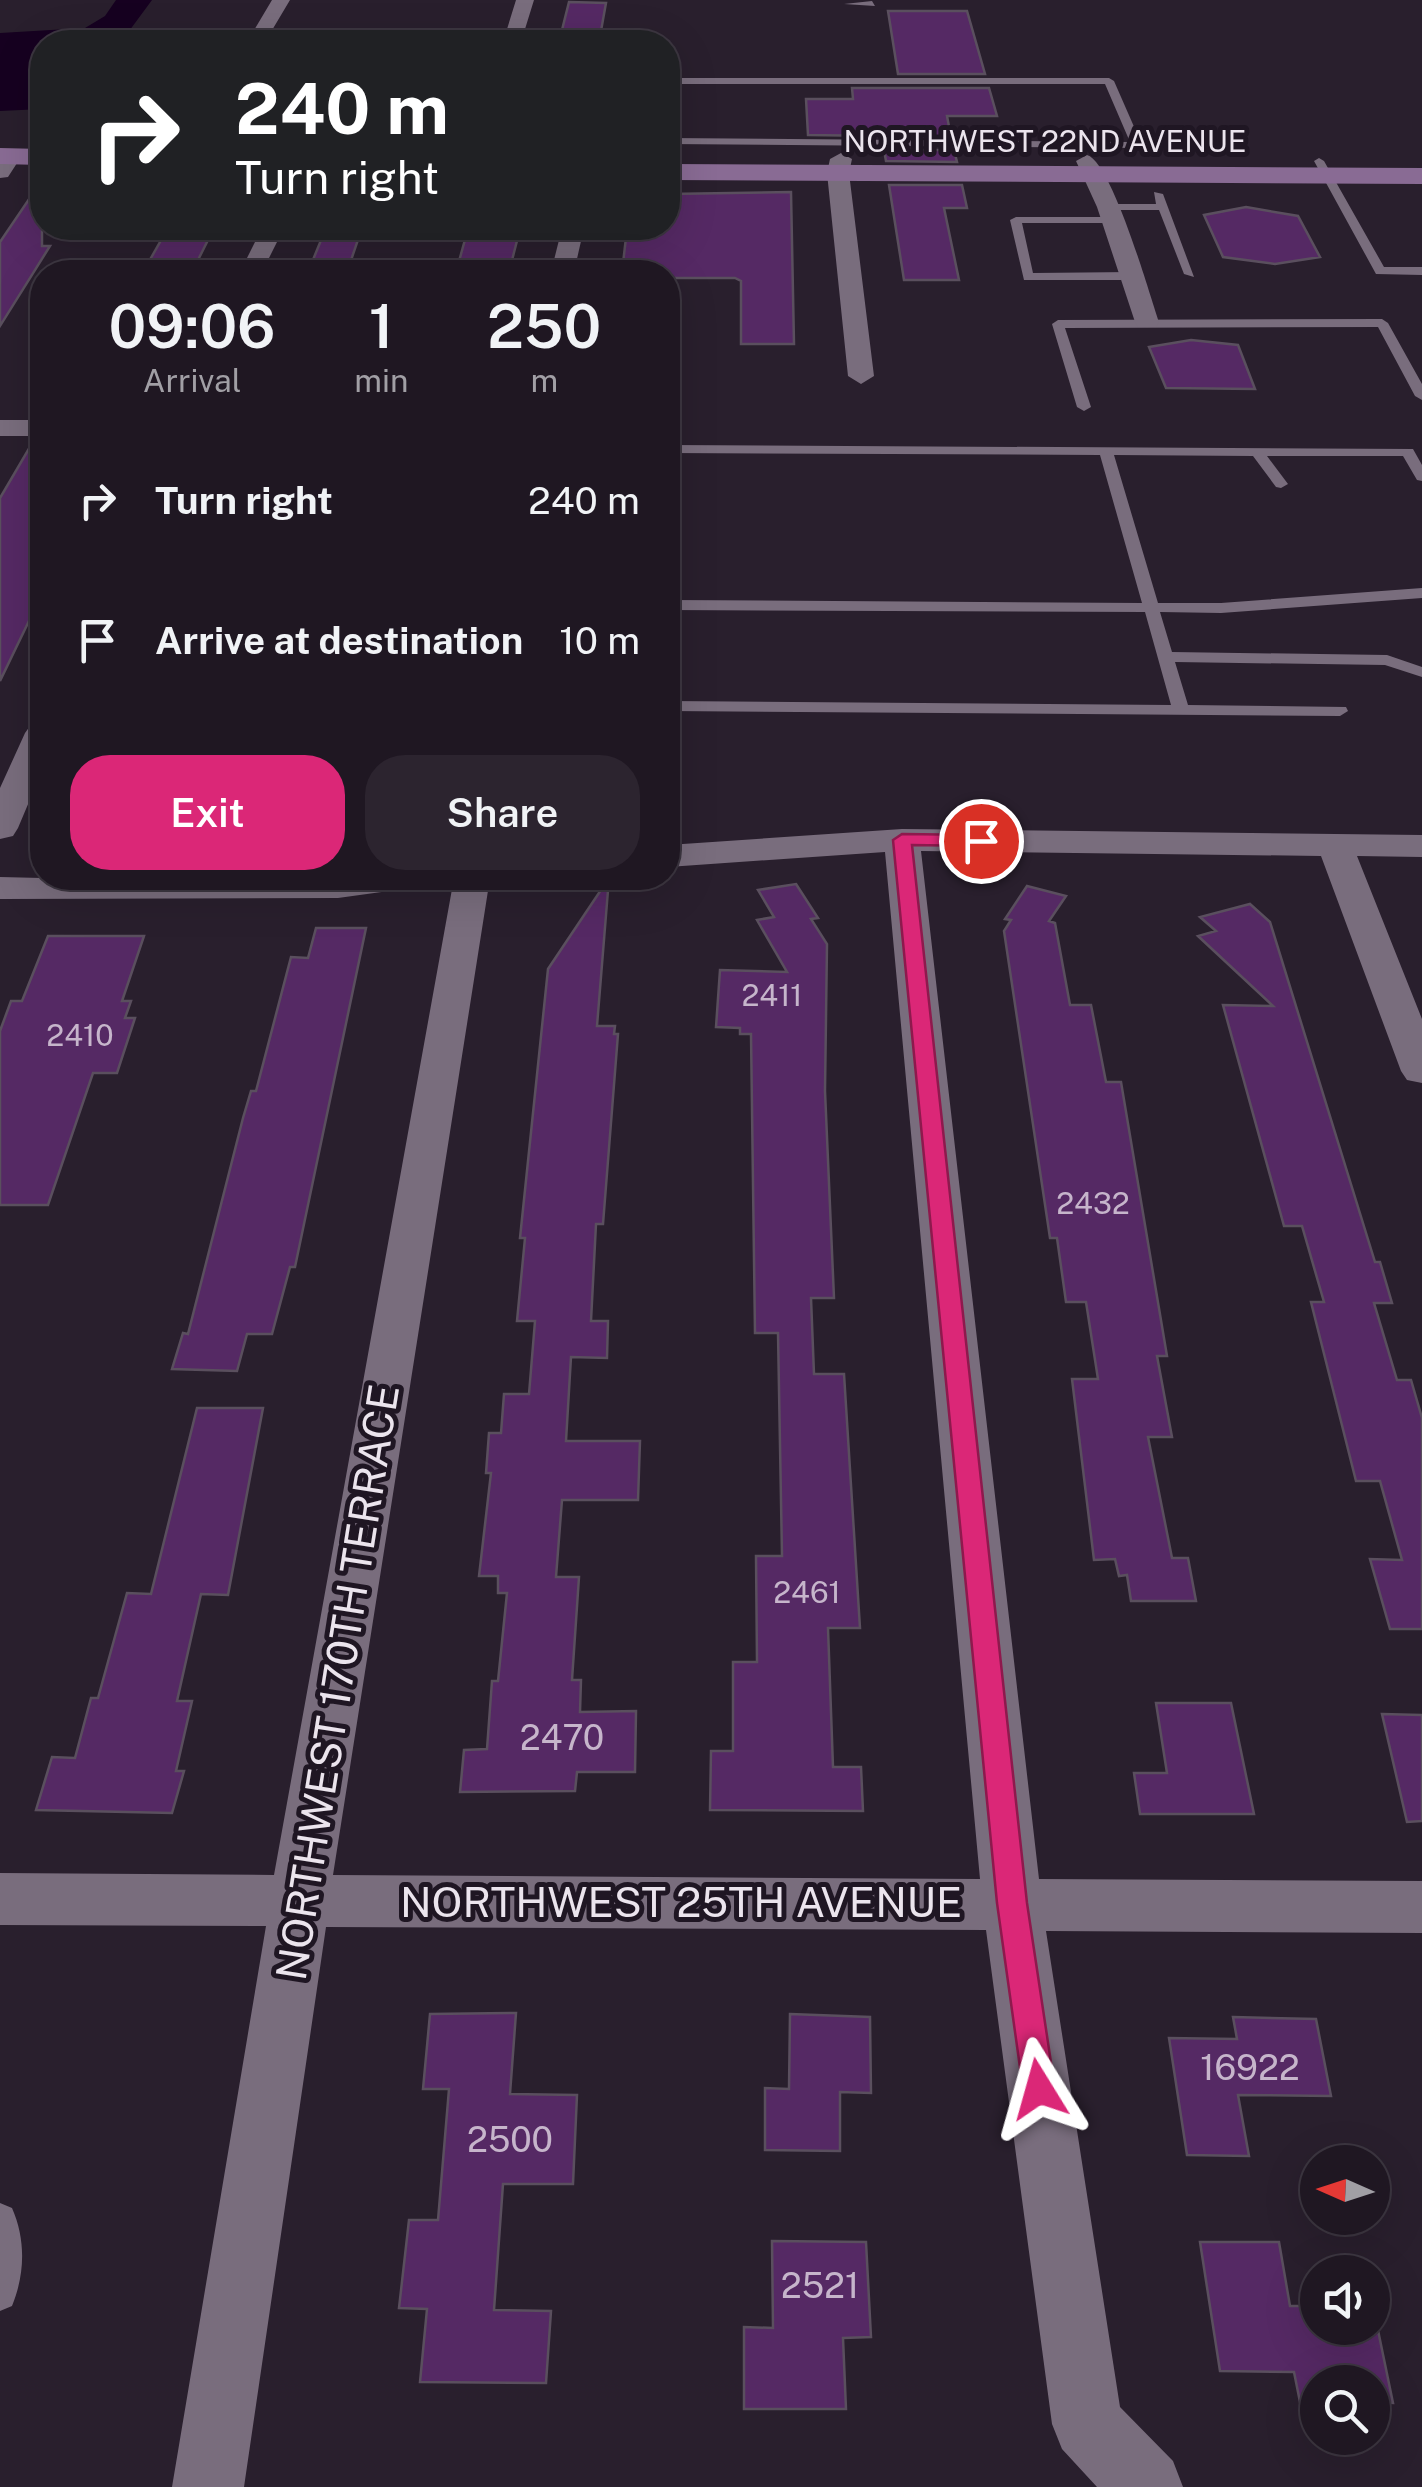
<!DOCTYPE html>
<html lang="en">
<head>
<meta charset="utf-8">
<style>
  body { margin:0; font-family:"Public Sans",sans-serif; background:#2c242f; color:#f1f3f6; height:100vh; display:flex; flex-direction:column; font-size:38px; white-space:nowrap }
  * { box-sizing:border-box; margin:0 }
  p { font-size:32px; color:#a19fa5 }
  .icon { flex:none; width:55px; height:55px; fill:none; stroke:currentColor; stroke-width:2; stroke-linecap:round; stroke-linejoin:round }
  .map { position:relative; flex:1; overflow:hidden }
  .panel { position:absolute; left:30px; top:260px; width:650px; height:630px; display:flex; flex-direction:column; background:#1f1722; border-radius:40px; box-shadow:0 10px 40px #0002,0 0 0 2px #3c3640 }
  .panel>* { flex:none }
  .hud { position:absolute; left:30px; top:30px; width:650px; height:210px; border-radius:40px; box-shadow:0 10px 40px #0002,0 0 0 2px #3c3640; background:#202124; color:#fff; overflow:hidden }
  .needle { width:65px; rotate:273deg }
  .controls { position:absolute; left:1300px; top:2145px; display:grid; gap:20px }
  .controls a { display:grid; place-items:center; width:90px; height:90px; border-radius:50%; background:#1f1722; box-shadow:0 10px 40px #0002,0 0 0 2px #3c3640; font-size:50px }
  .pin { position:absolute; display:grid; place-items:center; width:85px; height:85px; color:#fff; margin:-42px; border:5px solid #fff; border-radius:50%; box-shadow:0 2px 10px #0007 }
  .me { position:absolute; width:110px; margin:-55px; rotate:352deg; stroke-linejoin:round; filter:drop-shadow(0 0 8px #0008) }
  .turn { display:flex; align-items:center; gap:35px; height:210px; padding:0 40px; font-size:45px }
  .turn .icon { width:130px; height:130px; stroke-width:2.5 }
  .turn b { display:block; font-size:70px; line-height:85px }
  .eta { display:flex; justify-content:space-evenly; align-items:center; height:170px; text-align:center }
  .eta b { font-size:60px; font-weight:600; line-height:70px }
  .action { display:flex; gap:20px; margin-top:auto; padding:20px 40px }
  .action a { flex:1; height:115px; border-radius:40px; background:#db2777; color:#fff; font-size:40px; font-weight:600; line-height:115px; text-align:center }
  .action a+a { background:#2c242f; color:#f1f3f6 }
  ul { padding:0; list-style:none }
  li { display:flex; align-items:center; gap:30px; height:140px; padding:0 40px }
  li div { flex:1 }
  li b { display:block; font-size:38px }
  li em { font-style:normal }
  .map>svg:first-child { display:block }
</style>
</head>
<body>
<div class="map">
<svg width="1422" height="2487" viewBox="0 0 1422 2487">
  <rect width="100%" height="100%" fill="#291f2d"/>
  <path fill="#160020" d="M116,0H152L121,42H42V109L0,111V33L85,28L105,16Z"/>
  <path fill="#552964" stroke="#5a4f5e" stroke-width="2.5" d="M569,2L606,3L599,42H559Z
    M888,11H967L985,74H898Z
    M852,88H989L997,116H947L951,137L808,135L806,99H853Z
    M884,150H954L957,162L886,161Z
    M42,180V246H50L0,326V242Z
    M889,185H962L967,208H944L959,280H904Z
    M791,192L794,344H741V281L735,278H668V272H622L627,229H668V194Z
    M1246,207L1298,216L1320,257L1275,264L1223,257L1204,215Z
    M168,228H214L192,272H143Z
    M326,228H362L347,272H308Z
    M468,229H520L509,272H456Z
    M1191,340L1238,345L1255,389L1166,388L1149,347Z
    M34,440H42V594L0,681V498Z
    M609,878L597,1026H615L614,1034H618L603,1224H596L591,1321H608L607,1358L571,1357L566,1441H640L638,1500H562L556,1577H579L572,1680H581L580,1712L636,1711L635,1772H577L575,1791L460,1792L464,1750L487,1749L492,1681H498L507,1593H498V1576H479L491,1473H486L489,1433H501L504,1394H529L535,1321H517L525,1238H520L548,969Z
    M796,884L818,918L811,919L827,944L825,1091L834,1298H811L814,1374H844L860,1628H828L833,1767H861L863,1811L710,1810L711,1751H733V1662H757L756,1556H782L778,1333H755L751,1034H740V1028L716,1027L720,970L787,972L757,920L774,917L758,890Z
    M1027,886L1066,896L1049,921L1055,923L1070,1005H1091L1106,1082H1121L1167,1356H1157L1172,1437H1148L1172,1558H1188L1196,1601H1131L1127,1575L1119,1576L1115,1559L1094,1560L1072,1379H1098L1086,1302H1066L1057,1238H1050L1004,931L1011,920L1005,919Z
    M1250,904L1270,922L1375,1262H1380L1392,1303H1374L1397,1380H1411L1422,1418V1629H1390L1370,1559L1402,1560L1380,1481H1356L1311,1302H1324L1302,1226H1284L1223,1005L1273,1006L1198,936L1216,931L1200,917Z
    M316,928H366L295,1267H290L272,1334H247L237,1371L172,1369L183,1333L188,1334L243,1118L251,1091H256L291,957L308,958Z
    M48,936H144L122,1001H131L125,1018H135L117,1073H93L48,1205H0V1031L11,1001H22Z
    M197,1408H263L228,1595L201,1594L177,1701H192L176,1771H184L172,1813L36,1810L52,1757L75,1758L91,1698H98L127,1593L151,1594Z
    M1156,1703H1231L1254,1814H1140L1134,1773H1167Z
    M1382,1714L1422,1715V1821L1407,1822Z
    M516,2013L510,2094L577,2095L573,2184H503L494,2310L551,2311L546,2383L420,2382L427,2309L399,2308L409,2220H438L449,2089H423L430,2014Z
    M790,2014L870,2017L871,2093L840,2092V2151L765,2150V2088L789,2089Z
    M1233,2017L1316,2019L1331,2096L1238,2095L1249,2156L1187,2155L1169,2038L1237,2039Z
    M772,2241L866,2242L871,2337L843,2338L846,2409H744V2327L773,2328Z
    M1200,2242H1279L1290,2306H1318V2328H1372L1373,2306L1393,2403L1372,2402V2382H1318V2402H1300L1294,2372L1220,2371Z"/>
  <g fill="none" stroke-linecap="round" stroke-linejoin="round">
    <path fill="#796d7d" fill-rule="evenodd" d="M872,1L875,6L844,4Z
      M668,78H1109L1114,81L1142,145L1137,148L668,144V138L1130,142L1105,84H668Z
      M1319,158L1324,161L1384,267H1422V275L1376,274L1314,161Z
      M1154,192L1163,194L1194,277L1184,274L1159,210H1108L1102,207L1108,204H1156Z
      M1016,217H1113L1119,220L1113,223H1022L1033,273L1132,272L1138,276L1132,280H1024L1010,220Z
      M1382,319L1388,323L1422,384V400L1415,396L1378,327L1065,328L1091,407L1084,411L1077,407L1052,324L1058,320Z
      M668,445L1413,449L1422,465V481L1417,480L1403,456H1267L1288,484L1281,488L1276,487L1253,456L1114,455L1158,603H1221L1422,588V598L1221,613L1160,612L1172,652L1387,655L1422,667V677L1385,665L1175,662L1188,705L1346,707L1348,711L1340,716L668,711V701L1171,705L1145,612L668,610V600L1142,603L1100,455L668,453Z
      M0,2203L12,2208C26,2240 25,2274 12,2306L0,2311Z"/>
    <path fill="#796d7d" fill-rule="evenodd" d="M272,0H290L265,42H247Z
      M516,0H534L521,42H503Z
      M10,151L21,157L8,177L0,178V156Z
      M841,153L852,159L849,173L874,376L861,384L848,376L827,173L830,159Z
      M1087,155C1112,162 1149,293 1159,322L1156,327H1138L1135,322L1097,207L1076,161Z
      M262,228H284L262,272H240Z
      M562,228H584L574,272H551Z
      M0,420H42V436H0Z
      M42,723V771L18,828L13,836L0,839V788L25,733L30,726Z
      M902,829L1422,835V857L1357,856L1422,1019V1083L1407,1080L1401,1071L1321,856L921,851L1039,1879L1422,1881V1933L1046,1931L1120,2407L1173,2461L1183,2487H1097L1062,2449L1052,2424L986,1930L326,1927L244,2487H172L266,1926L0,1925V1873L274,1875L454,878H490L333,1875L980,1879L885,852L668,867V845Z
      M0,877L42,878H430L425,886L338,898L0,899Z"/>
    <path fill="#896b94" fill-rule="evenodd" d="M0,148L42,149V165L0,164Z
      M668,164L1422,168V184L668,180Z"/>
  </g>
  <path fill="#db2777" stroke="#8e194d" stroke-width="2.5" d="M902,834L981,835L990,841L981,846L912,845L1027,1903L1055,2089L1050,2100L1039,2104L1027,2100L1023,2089L997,1903L893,840Z"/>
  <g text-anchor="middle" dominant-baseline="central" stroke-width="10" stroke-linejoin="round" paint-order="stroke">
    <g font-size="30" fill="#ebe4ed" stroke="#1f1623">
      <text x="1045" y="141">NORTHWEST 22ND AVENUE</text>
    </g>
    <g font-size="30" fill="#c6b5cb">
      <text x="772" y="995">2411</text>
      <text x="80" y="1035">2410</text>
      <text x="1093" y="1203">2432</text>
      <text x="807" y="1592">2461</text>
    </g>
    <g font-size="35" fill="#c6b5cb">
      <text x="562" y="1737">2470</text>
      <text x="1250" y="2067">16922</text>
      <text x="510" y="2139">2500</text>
      <text x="820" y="2285">2521</text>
    </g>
    <g font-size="42" fill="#ebe4ed" stroke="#1f1623">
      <text transform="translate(337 1682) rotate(-81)">NORTHWEST 170TH TERRACE</text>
      <text x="681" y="1901">NORTHWEST 25TH AVENUE</text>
    </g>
  </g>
</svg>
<div class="controls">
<a><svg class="needle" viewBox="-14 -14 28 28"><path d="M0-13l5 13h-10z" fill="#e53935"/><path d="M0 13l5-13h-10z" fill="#a19fa5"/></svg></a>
<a><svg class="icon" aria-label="sound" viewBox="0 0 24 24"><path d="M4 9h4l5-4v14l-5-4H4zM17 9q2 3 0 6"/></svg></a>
<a><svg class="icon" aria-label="search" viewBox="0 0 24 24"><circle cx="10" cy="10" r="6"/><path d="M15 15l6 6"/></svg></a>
</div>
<div class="pin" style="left:981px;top:841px;background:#d93025"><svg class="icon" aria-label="arrive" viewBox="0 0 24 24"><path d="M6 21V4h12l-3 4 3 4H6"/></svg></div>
<svg class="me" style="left:1039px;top:2089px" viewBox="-20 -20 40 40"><path d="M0-17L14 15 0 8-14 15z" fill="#db2777" stroke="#fff" stroke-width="4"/></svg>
<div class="hud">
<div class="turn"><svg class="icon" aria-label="right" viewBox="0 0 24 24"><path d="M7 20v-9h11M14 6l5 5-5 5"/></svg><div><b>240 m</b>Turn right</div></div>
</div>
<section class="panel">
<div class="eta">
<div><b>09:06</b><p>Arrival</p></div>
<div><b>1</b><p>min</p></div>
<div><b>250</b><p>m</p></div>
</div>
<ul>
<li><svg class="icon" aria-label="right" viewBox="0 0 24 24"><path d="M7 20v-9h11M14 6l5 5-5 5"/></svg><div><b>Turn right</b></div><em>240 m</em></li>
<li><svg class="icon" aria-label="arrive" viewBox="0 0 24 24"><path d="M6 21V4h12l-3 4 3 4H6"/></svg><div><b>Arrive at destination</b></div><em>10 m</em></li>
</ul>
<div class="action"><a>Exit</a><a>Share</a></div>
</section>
</div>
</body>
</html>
